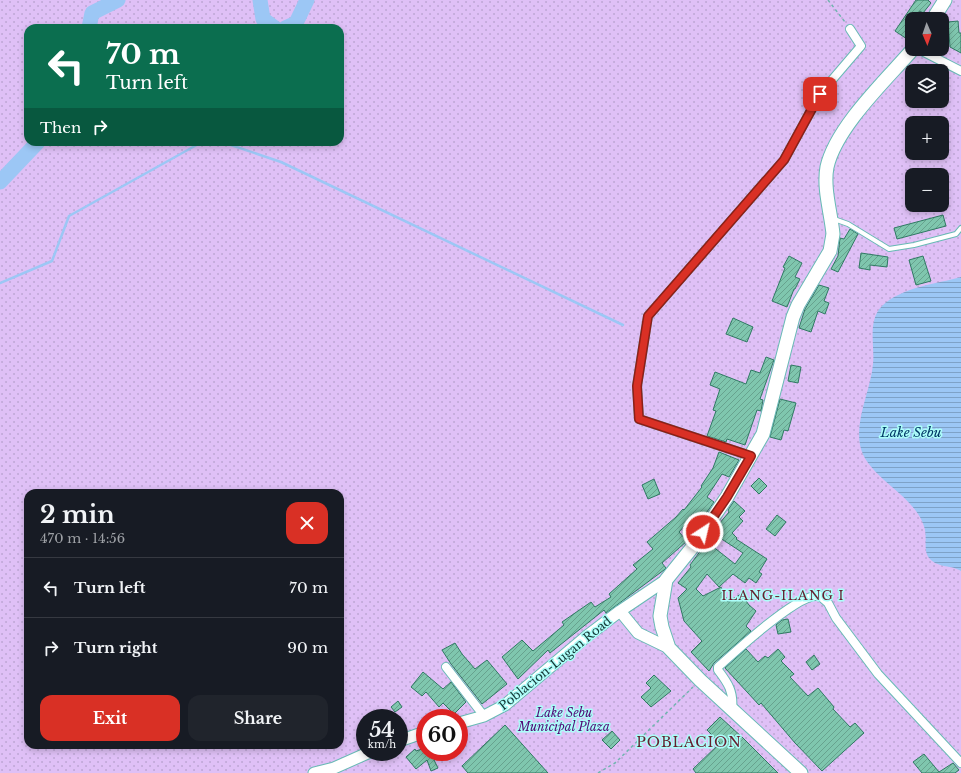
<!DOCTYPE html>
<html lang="en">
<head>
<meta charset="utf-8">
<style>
  body { margin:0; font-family:"Libre Baskerville",serif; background:#20242c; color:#f1f3f6; height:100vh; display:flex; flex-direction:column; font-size:15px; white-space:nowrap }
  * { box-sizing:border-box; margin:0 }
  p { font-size:13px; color:#9ea1a6 }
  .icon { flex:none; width:22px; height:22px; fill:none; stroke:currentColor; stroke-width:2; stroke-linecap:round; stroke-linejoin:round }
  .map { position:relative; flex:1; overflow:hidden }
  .sheet { position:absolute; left:24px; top:489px; width:320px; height:260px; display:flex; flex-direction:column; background:#171b24; border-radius:12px; box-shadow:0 2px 6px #0003 }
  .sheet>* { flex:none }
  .top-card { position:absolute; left:24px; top:24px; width:320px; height:122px; border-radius:12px; box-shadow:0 2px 6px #0003; background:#0b6e4f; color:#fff; overflow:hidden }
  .needle { width:26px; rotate:178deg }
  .tools { position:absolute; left:905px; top:12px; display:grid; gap:8px }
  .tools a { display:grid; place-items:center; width:44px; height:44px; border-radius:8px; background:#171b24; box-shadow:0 2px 6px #0003; font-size:20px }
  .speed { position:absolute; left:356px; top:709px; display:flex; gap:8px; font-size:20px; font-weight:700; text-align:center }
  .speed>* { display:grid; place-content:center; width:52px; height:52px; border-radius:50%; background:#171b24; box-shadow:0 2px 6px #0003; line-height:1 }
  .speed small { font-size:10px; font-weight:400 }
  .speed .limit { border:6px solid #d22; background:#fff; color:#111 }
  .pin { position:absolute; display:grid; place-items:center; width:34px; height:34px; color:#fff; margin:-17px; border-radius:8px; box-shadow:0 2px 6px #0006 }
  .me { position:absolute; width:44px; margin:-22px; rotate:35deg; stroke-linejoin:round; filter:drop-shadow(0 0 3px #0008) }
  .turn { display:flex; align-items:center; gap:14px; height:84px; padding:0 16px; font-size:18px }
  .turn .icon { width:52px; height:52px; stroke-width:2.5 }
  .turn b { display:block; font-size:28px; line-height:34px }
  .then { display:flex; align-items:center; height:38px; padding:0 16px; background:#0003; gap:8px; font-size:15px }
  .round { display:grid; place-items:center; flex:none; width:42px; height:42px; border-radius:12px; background:#20242c }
  .summary { display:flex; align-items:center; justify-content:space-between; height:68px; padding:0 16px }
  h1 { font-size:24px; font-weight:700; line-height:30px }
  .action { display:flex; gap:8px; margin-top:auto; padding:8px 16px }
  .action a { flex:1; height:46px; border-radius:12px; background:#d93025; color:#fff; font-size:16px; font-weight:700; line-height:46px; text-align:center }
  .action a+a { background:#20242c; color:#f1f3f6 }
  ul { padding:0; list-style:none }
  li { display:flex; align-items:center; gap:12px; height:60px; padding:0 16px; border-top:1px solid #363941 }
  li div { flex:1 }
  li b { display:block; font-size:15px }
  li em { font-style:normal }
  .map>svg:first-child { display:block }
</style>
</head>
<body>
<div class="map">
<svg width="961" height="773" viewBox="0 0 961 773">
  <defs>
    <pattern id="grass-dots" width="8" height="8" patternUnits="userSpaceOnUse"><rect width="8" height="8" fill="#dfc0f6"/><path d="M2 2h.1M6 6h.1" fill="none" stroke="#bea6d4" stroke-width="1.8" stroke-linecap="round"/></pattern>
    <pattern id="water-rules" width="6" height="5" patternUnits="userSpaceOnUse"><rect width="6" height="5" fill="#9cc7f5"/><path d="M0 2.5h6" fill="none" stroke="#7ea2c7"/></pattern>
    <pattern id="building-hatch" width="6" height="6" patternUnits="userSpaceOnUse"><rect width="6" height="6" fill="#7fc6ae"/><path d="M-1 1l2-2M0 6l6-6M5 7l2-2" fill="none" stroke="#67a28e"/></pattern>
  </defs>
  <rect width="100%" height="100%" fill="#9ff1eb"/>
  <path fill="url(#grass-dots)" fill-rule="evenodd" d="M0,0H961V773H0ZM912,19H942V49H912ZM28,28H340V142H28ZM912,71H942V101H912ZM912,123H942V153H912ZM912,175H942V205H912ZM28,493H340V745H28ZM365,718H399V752H365ZM425,718H459V752H425Z"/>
  <path fill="url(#water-rules)" d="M961,277V571C952,565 938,568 930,559C923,552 927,540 925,530C924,525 921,518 918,514C903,490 865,473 860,445C855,419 871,389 873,364C875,346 867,321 882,306C902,287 936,284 961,277Z"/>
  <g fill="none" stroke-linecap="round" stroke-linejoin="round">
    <path stroke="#9cc7f5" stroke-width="2.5" d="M222,142L281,162L623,325
      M0,283L52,261L69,216L202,142"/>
    <path stroke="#9cc7f5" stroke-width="15" d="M260,0L263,19L275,28
      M89,28L92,13L118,0
      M285,28L296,23L307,0
      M0,182L38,142"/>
  </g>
  <path fill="url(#building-hatch)" stroke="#307963" d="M916,0H928L931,3L923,13L920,11L915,19H912V32L907,39L895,31Z
    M958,21L959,33H961V53L950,47L948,22Z
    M943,215L946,226L897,239L894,228Z
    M850,229L858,234L838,272L831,269L838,256L840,238L844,239Z
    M861,253L888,257L887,267L870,265V270L859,268Z
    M789,256L802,263L795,277L800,279L795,289H794L787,307L772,301L785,268L783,267Z
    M923,256L931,281L916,285L909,260Z
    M819,285L829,288L824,301L829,303L825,314L818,311L811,332L799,328L805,309Z
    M733,318L753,327L747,342L726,334Z
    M766,357L774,360L760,399L763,400L761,411L757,410L745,445L727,439L726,442L707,436L716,411L713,410L720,389L710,385L715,372L746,384L751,370L760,373Z
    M791,365L801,367L798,383L788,381Z
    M780,399L796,403L788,431L784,430L781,440L770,437Z
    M719,452L739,460L729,477L722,474L707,497L714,502L702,519L694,515L679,532L687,541L662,563L666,568L664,570L606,613L604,610L550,653L548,650L518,679L502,657L522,640L533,651L564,625L562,622L591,602L595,607L611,597L609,594L637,569L633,565L653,549L647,542L676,517L683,509L684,510L702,487L701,486L713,468Z
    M759,478L767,486L759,494L751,486Z
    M654,479L660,494L648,499L642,485Z
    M734,501L745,511L739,517L743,521L732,533L737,538L736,539L767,559L759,572L762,574L756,583L749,578L745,583L733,574L719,587L707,574L696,589L703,596L721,587L728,602L741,594L749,605L756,611L746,626L751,631L714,663L709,671L691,652L702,641L684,621L678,598L687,589L678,583L691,567L690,565L707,542L735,564L743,553L714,534L716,532L714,530L729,512L728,510Z
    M777,515L786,522L775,536L766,529Z
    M788,619L791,632L778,634L776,625L782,620Z
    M455,643L462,654L475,669L487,660L507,684L482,704L451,664L442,650Z
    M746,649L758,662L765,656L768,658L778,649L785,657L781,661L794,674L790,677L808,696L818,688L834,707L833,709L850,727L855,723L864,733L822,771L795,743L761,703L759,705L725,668Z
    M814,655L820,664L812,670L806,662Z
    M423,672L443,689L451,682L466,702L454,714L443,703L439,707L426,692L422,696L411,687Z
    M654,675L671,691L651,707L641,697L651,688L646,683Z
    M398,701L402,707L395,712L391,707Z
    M720,717L743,738L778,773H696L693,769L720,743L707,730Z
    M505,725L548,773H468L462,766Z
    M612,731L620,740L611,749L602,740Z
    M425,748V752H452L434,760L438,768L431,771L427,760L416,769L406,757L415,749L416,751Z
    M924,754L939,772L953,763L959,770L955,773H922L913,762Z"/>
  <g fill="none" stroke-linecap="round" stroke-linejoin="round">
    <g stroke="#68bab5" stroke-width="6">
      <path id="lane" d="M834,219L848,224L889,249L914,245L956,234L961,228"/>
    </g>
    <g stroke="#68bab5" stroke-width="10">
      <path id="street" d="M918,49L961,71
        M751,456L639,419L637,386L648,316L784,160L820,94L861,46L850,29
        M446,667L484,716
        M732,709C734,692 728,683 718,670V667C735,652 800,591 820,596L828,603L836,618L878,674L961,763"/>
    </g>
    <g stroke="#68bab5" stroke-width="13">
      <path id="secondary" d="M620,611L638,633L669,648
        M459,723L484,716L505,705L587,636L620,611L666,580
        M399,741L425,732
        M314,773L334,768L370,752"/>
    </g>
    <g stroke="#68bab5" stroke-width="15">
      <path id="primary" d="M933,19L945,0
        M801,773L700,680L669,648L662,627L660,616L666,580L695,544L727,497L763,434L793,317L798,305L830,251L833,234C831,213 823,188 827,167C836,127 886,80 913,49"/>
    </g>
    <path stroke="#71b4af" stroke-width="1.5" stroke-dasharray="3 3" stroke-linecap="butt" d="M828,0L845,22
      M598,773L615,763L693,687"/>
    <use href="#lane" stroke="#fff" stroke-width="4"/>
    <use href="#street" stroke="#fff" stroke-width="8"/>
    <use href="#secondary" stroke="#fff" stroke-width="11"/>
    <use href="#primary" stroke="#fff" stroke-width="13"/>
  </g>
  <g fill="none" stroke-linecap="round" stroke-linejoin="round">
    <g stroke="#8d1f18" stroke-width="10">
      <path id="route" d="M703,532L727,497L751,456L639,419L637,386L648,316L784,160L820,94"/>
    </g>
    <use href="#route" stroke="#d93025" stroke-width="7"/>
  </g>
  <g text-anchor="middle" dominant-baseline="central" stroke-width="3" stroke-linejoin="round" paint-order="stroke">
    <g font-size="12" fill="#133634" stroke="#acfef9">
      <text transform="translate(555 663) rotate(-39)">Poblacion-Lugan Road</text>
    </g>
    <g font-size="12" font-style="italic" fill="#520975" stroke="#acfef9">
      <text x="564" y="712">Lake Sebu<tspan x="564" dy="14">Municipal Plaza</tspan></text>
    </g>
    <g font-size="13" font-style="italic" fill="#003866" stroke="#acfef9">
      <text x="911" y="432">Lake Sebu</text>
    </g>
    <g font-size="13" letter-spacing="1" fill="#651f2f" stroke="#acfef9">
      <text x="783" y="595">ILANG-ILANG I</text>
    </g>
    <g font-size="14" letter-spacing="1" fill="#651f2f" stroke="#acfef9">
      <text x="689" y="742">POBLACION</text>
    </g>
  </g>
</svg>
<div class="tools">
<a><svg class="needle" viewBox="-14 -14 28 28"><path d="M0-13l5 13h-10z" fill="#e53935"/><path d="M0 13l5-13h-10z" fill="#9ea1a6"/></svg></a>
<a><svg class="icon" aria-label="layers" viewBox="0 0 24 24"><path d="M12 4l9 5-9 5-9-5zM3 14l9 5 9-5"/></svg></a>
<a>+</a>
<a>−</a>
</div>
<div class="speed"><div>54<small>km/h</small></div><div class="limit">60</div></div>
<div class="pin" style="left:820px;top:94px;background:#d93025"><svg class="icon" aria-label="arrive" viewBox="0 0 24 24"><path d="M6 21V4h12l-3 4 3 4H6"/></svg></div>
<svg class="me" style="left:703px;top:532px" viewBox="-20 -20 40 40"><circle r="17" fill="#d93025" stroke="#fff" stroke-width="3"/><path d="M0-11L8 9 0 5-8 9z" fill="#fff"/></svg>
<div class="top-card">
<div class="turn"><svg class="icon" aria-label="left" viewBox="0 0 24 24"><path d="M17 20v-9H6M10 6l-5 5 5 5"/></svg><div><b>70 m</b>Turn left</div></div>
<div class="then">Then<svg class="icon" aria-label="right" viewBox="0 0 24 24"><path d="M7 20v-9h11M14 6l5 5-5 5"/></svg></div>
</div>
<section class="sheet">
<div class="summary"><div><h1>2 min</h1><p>470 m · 14:56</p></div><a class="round" style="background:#d93025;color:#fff"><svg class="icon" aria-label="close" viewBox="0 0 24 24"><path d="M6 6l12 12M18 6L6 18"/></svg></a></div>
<ul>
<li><svg class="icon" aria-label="left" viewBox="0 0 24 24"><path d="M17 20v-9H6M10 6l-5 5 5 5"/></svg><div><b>Turn left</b></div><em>70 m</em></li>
<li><svg class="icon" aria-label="right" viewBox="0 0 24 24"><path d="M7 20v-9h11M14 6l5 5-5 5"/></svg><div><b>Turn right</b></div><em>90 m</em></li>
</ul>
<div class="action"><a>Exit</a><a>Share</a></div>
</section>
</div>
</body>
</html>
